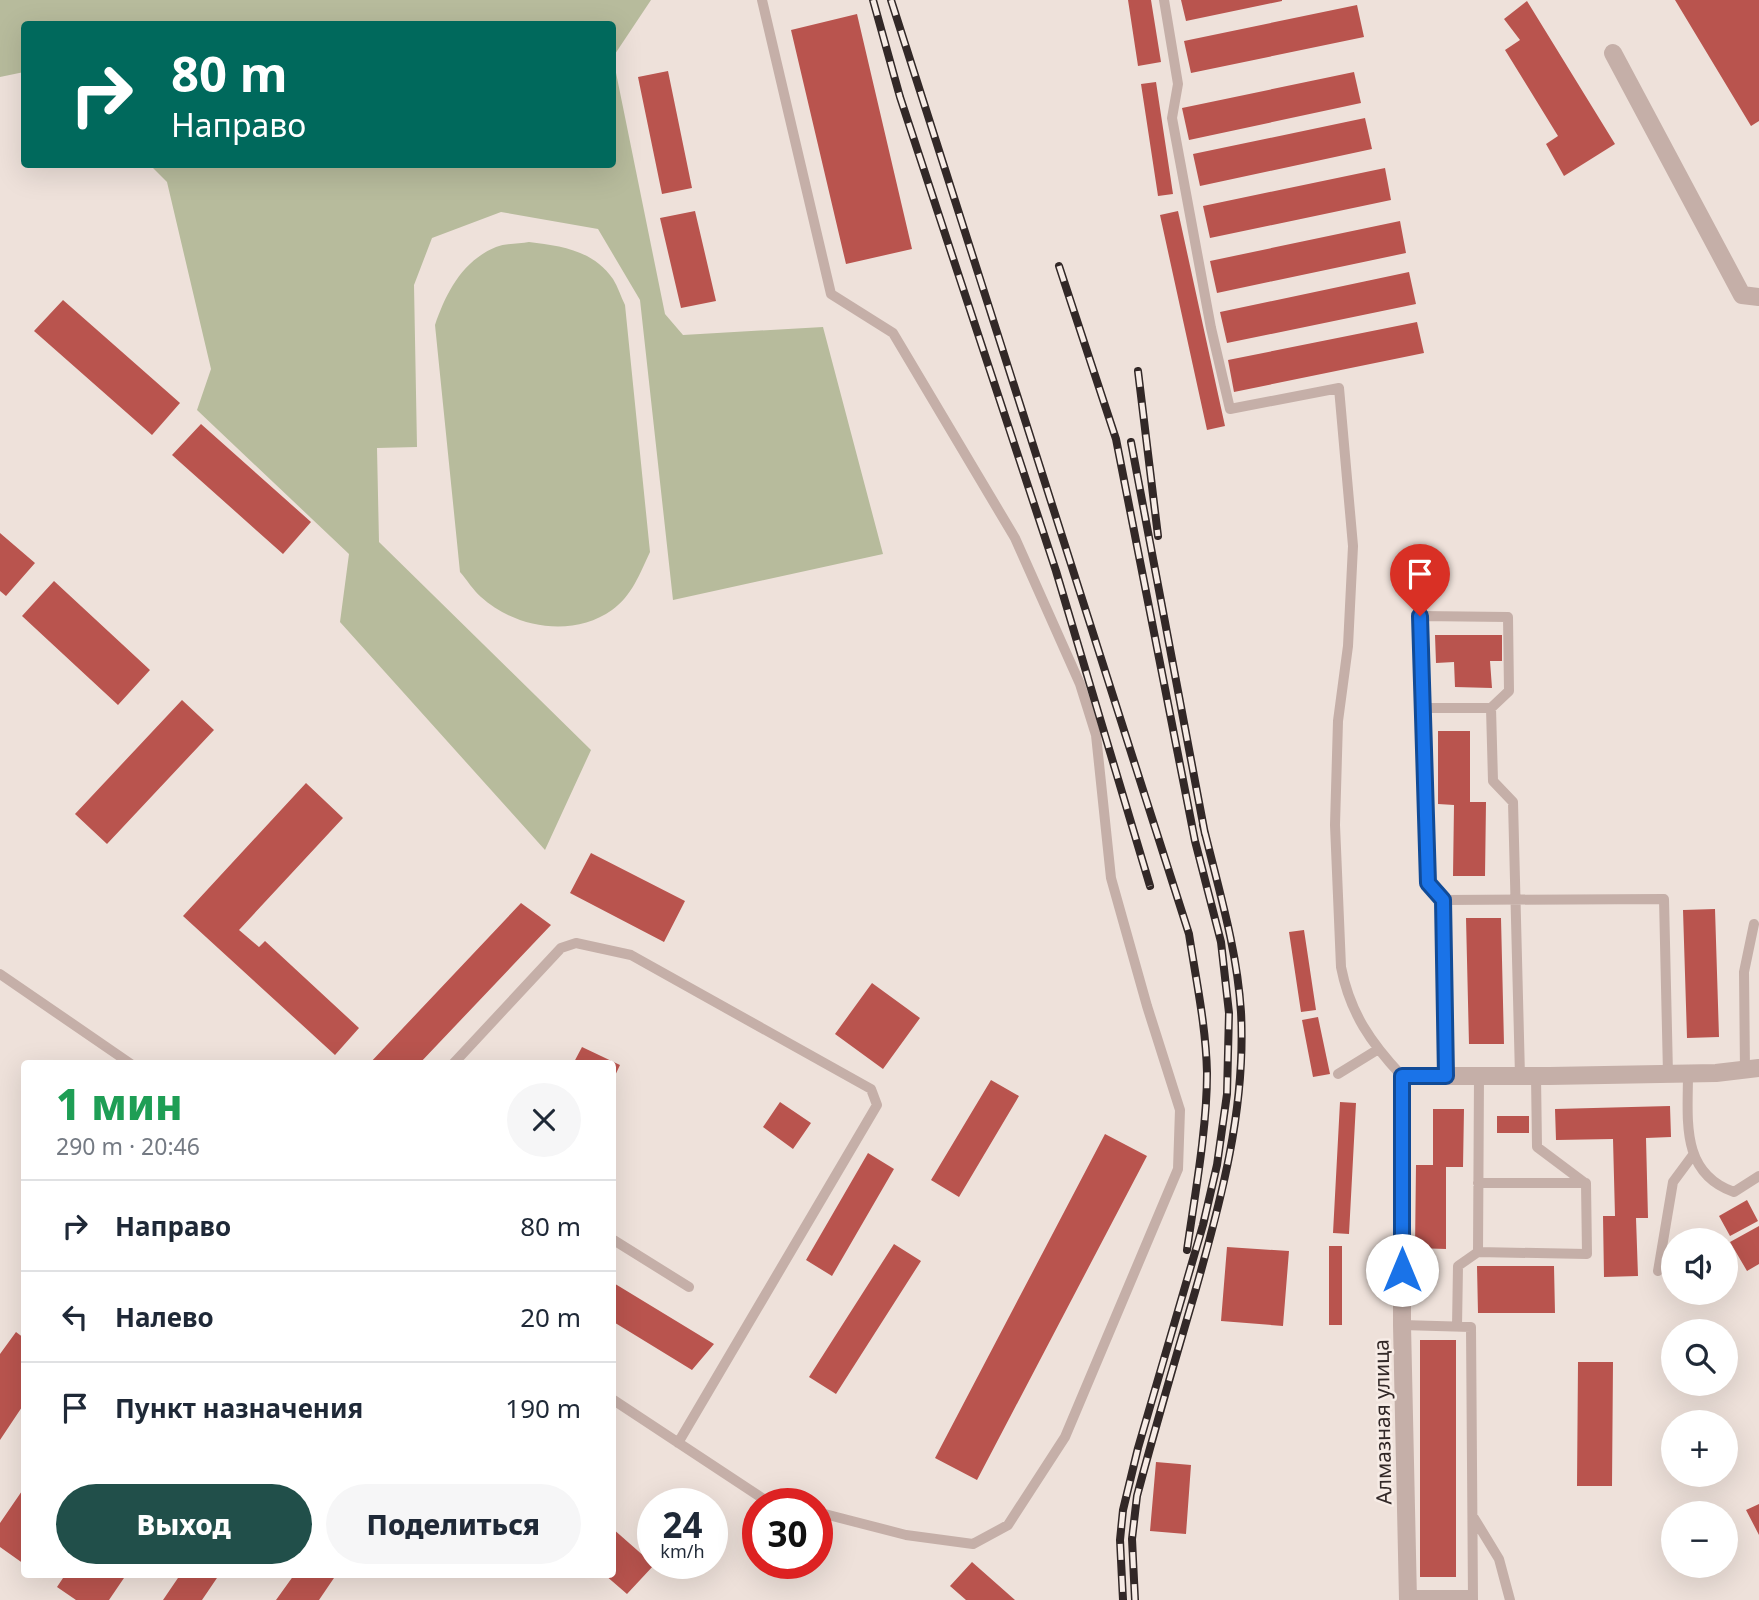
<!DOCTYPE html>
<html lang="ru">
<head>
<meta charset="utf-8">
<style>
  body { margin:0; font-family:"Noto Sans",sans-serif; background:#f6f6f7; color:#1f2937; height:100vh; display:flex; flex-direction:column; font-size:26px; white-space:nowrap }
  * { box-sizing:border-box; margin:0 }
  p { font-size:23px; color:#747a83 }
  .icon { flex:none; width:38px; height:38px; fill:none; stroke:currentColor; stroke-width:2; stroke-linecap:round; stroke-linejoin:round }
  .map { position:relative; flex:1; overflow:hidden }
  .side { position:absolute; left:21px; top:1060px; width:595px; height:518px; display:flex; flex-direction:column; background:#fff; border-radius:7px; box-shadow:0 7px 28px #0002 }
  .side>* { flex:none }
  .banner { position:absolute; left:21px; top:21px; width:595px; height:147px; border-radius:7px; box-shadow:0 7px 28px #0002; background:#00695c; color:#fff; overflow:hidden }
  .controls { position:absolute; left:1661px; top:1228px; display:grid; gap:14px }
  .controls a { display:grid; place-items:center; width:77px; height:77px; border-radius:50%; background:#fff; box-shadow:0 7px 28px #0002; font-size:35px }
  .speed { position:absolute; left:637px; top:1488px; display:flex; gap:14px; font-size:35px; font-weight:700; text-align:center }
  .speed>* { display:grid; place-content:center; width:91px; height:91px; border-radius:50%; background:#fff; box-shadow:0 7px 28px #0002; line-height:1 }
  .speed small { font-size:18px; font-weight:400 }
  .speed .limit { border:10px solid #d22; background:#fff; color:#111 }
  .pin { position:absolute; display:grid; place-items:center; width:60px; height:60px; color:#fff; margin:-72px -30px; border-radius:50% 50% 50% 0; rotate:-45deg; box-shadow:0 0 7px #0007 }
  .pin .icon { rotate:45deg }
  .me { position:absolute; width:77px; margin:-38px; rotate:0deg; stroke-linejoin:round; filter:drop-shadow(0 0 5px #0008) }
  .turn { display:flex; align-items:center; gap:24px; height:147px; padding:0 35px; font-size:32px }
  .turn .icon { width:91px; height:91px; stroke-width:2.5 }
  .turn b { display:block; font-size:49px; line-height:60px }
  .round { display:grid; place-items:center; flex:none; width:74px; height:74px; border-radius:37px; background:#f6f6f7 }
  .summary { display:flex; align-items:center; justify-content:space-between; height:119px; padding:0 35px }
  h1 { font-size:42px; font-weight:800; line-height:52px; color:#1e9e55 }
  .action { display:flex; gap:14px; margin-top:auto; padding:14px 35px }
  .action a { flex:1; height:80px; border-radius:42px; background:#214f4a; color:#fff; font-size:28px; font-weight:800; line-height:80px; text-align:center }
  .action a+a { background:#f6f6f7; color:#1f2937 }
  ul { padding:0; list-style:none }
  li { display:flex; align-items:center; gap:21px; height:91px; padding:0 35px; border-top:2px solid #e0e1e3 }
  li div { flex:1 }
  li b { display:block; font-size:26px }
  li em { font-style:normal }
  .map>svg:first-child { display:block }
</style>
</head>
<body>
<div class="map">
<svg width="1759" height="1600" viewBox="0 0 1759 1600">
  <rect width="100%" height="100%" fill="#eee1da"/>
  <path fill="#b7bb9c" d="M0,0H651L613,57L612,24H24V72L0,77Z
    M613,58L665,314L683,335L823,327L883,554L673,600L640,300L598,229L501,212L432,238L414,285L417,447L377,448L379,542L591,750L545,850L340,622L349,554L197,410L211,369L167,182L150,165L612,164Z
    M529,242C561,246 593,250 613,279C618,287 621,297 625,305L650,552C640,573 632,596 612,610C573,638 515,628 481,597C473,590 467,580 460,572L435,325C446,293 462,261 496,247C505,243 519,244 529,242Z"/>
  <path fill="#b9544e" d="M1128,0H1151L1161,62L1138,66Z
    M1181,0H1282V1L1186,21Z
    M1675,0H1759V121L1751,126Z
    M1527,1L1615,144L1564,176L1546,144L1558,136L1505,50L1520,40L1504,19Z
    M1357,5L1364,37L1191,73L1184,41Z
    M857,14L912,249L846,264L791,30Z
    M668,71L692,188L662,194L638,77Z
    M1354,72L1361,103L1189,140L1182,108Z
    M1156,82L1173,194L1158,196L1141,84Z
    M1365,118L1372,149L1200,186L1193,154Z
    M1385,168L1391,200L1210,238L1203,206Z
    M695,211L716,301L681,308L660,218Z
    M1178,211L1225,426L1207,430L1160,215Z
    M1400,221L1406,253L1217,293L1210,261Z
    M1409,272L1416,304L1227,343L1220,312Z
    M63,300L180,403L152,435L34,331Z
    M1417,322L1424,353L1234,392L1228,360Z
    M201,424L311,522L283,554L172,455Z
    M0,533L35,563L6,596L0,591Z
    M54,581L150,670L118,705L22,616Z
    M1435,635H1502V661H1490L1492,688L1455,687L1454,662L1436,663Z
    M182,700L214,730L107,844L75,814Z
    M1438,731H1470V802H1486L1485,876H1453L1454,805L1438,804Z
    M306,783L343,818L239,930L259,947L265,941L359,1028L335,1055L183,916Z
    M591,853L685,901L664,942L570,893Z
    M521,903L551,925L419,1064H369Z
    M1715,909L1719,1037L1687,1038L1683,910Z
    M1466,918H1501L1504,1044H1469Z
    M1304,930L1316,1010L1301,1012L1289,932Z
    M872,983L920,1018L883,1069L835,1034Z
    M1318,1017L1330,1074L1313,1077L1302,1020Z
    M582,1047L620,1065L612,1082V1064H573Z
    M991,1080L1019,1096L959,1197L931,1180Z
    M780,1102L811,1123L793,1149L763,1127Z
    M1340,1102L1356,1103L1349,1234L1333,1233Z
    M1670,1106L1671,1137L1646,1138L1648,1218H1636L1638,1276L1604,1277L1603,1216H1615L1613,1139L1556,1140L1555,1109Z
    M1433,1109H1464L1463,1167H1446V1249L1415,1248L1416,1165H1433Z
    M1497,1116H1529V1133H1497Z
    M1105,1134L1147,1156L977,1480L935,1458Z
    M868,1153L894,1169L832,1276L806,1260Z
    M1747,1200L1758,1221L1730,1236L1719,1216Z
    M1759,1226V1264L1747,1271L1730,1242Z
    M894,1244L921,1261L836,1394L809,1377Z
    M1329,1246H1342V1325H1329Z
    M1227,1247L1289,1251L1283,1326L1221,1321Z
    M1477,1266H1554L1555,1313H1478Z
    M612,1282L714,1344L692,1370L612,1321Z
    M16,1332L24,1338V1404L0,1440V1354Z
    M1420,1340H1456V1577H1420Z
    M1578,1362H1613L1612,1486H1577Z
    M1156,1462L1191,1465L1186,1534L1150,1531Z
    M24,1488V1564L0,1547V1523Z
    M1759,1504V1535L1746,1510Z
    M612,1528L654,1565L627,1594L605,1575H612Z
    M972,1562L1015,1600H966L950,1586Z
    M65,1575H126L109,1600H76L57,1587Z
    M180,1575H219L202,1600H163Z
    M294,1575H336L319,1600H276Z"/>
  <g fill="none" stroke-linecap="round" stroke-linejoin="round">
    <path stroke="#c5afa8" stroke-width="10" d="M762,0L831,294L893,333L1015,538L1080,684L1096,735L1111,878L1147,1006L1180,1110L1178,1169L1065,1437L1008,1525L973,1544L906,1535L817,1512
      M1164,0L1178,84L1172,118L1211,328L1230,409L1339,388L1353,546L1348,646L1338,721L1335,825L1341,967C1350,1013 1371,1043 1402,1076
      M1422,708H1491
      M1443,900L1664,899L1668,1074
      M0,974L131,1064
      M453,1064L561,948L576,943L631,955L871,1089L877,1105L678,1443
      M1745,1071L1744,972L1754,924
      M1688,1073C1688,1120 1680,1173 1734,1192L1759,1176
      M1338,1074L1377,1050
      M1446,1076L1443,900L1428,883L1420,616L1508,617L1509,691L1491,708L1493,781L1513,802L1520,1076
      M1536,1076L1537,1147L1585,1183
      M1478,1183H1586L1587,1254L1478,1252L1479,1076
      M612,1239L689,1287
      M1658,1271L1673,1182L1693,1155
      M1402,1325L1471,1327L1473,1600
      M1457,1327L1458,1266L1478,1252
      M612,1399L762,1498L782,1503
      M1474,1518L1499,1559L1510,1600
      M1408,1595H1473"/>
    <path stroke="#c5afa8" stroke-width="18" d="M1613,53L1742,295L1759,297
      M1408,1600L1402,1325V1076H1549L1716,1073L1759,1068"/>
    <g stroke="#322827" stroke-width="8">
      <path id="rail" d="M873,0L900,97L1056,571L1150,886
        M891,0L1189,934C1196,980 1206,1026 1207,1073C1207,1129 1195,1194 1187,1250
        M1059,266L1116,439L1195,841L1221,942L1229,1013L1227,1094L1217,1165L1203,1225L1138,1448L1123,1510L1120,1540L1123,1600
        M1138,371L1158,536
        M1131,442L1205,834
        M1135,1600L1132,1539L1137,1496C1155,1428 1175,1360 1195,1292C1221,1201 1246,1108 1241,1012C1237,948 1218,887 1203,825"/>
    </g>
    <use href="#rail" stroke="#f7ece6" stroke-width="5" stroke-dasharray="16" stroke-linecap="butt"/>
  </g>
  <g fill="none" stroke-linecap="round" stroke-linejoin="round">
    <g stroke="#114b97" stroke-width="18">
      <path id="route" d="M1402,1270V1076H1446L1443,900L1428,883L1420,616"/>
    </g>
    <use href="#route" stroke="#1a73e8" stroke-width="12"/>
  </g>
  <g text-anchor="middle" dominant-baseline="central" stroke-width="5" stroke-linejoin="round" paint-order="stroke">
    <g font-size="21" fill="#322827" stroke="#f7ece6">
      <text transform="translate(1382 1422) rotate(-91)">Алмазная улица</text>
    </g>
  </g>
</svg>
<div class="controls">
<a><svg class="icon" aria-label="sound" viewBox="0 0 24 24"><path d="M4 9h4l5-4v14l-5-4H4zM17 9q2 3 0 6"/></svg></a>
<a><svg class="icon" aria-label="search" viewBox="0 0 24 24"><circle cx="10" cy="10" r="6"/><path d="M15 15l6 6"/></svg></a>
<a>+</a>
<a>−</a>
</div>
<div class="speed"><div>24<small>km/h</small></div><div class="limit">30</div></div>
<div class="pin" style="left:1420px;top:616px;background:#d93025"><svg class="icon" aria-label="arrive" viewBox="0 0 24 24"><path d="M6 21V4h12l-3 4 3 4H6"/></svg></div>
<svg class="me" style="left:1402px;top:1270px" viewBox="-20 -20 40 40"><circle r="19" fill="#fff"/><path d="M0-13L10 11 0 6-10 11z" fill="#1a73e8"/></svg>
<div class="banner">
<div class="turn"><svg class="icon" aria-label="right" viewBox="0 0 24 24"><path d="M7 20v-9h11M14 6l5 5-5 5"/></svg><div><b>80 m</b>Направо</div></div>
</div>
<section class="side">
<div class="summary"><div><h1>1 мин</h1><p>290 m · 20:46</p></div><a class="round"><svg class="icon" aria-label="close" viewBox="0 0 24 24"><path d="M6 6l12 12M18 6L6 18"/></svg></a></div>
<ul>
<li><svg class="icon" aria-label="right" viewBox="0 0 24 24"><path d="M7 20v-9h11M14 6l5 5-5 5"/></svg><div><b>Направо</b></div><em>80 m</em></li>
<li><svg class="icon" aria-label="left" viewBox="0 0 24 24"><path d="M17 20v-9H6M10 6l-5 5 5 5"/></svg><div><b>Налево</b></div><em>20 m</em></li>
<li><svg class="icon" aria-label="arrive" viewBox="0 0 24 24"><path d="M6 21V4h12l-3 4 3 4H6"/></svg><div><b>Пункт назначения</b></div><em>190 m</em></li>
</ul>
<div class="action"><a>Выход</a><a>Поделиться</a></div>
</section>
</div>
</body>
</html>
